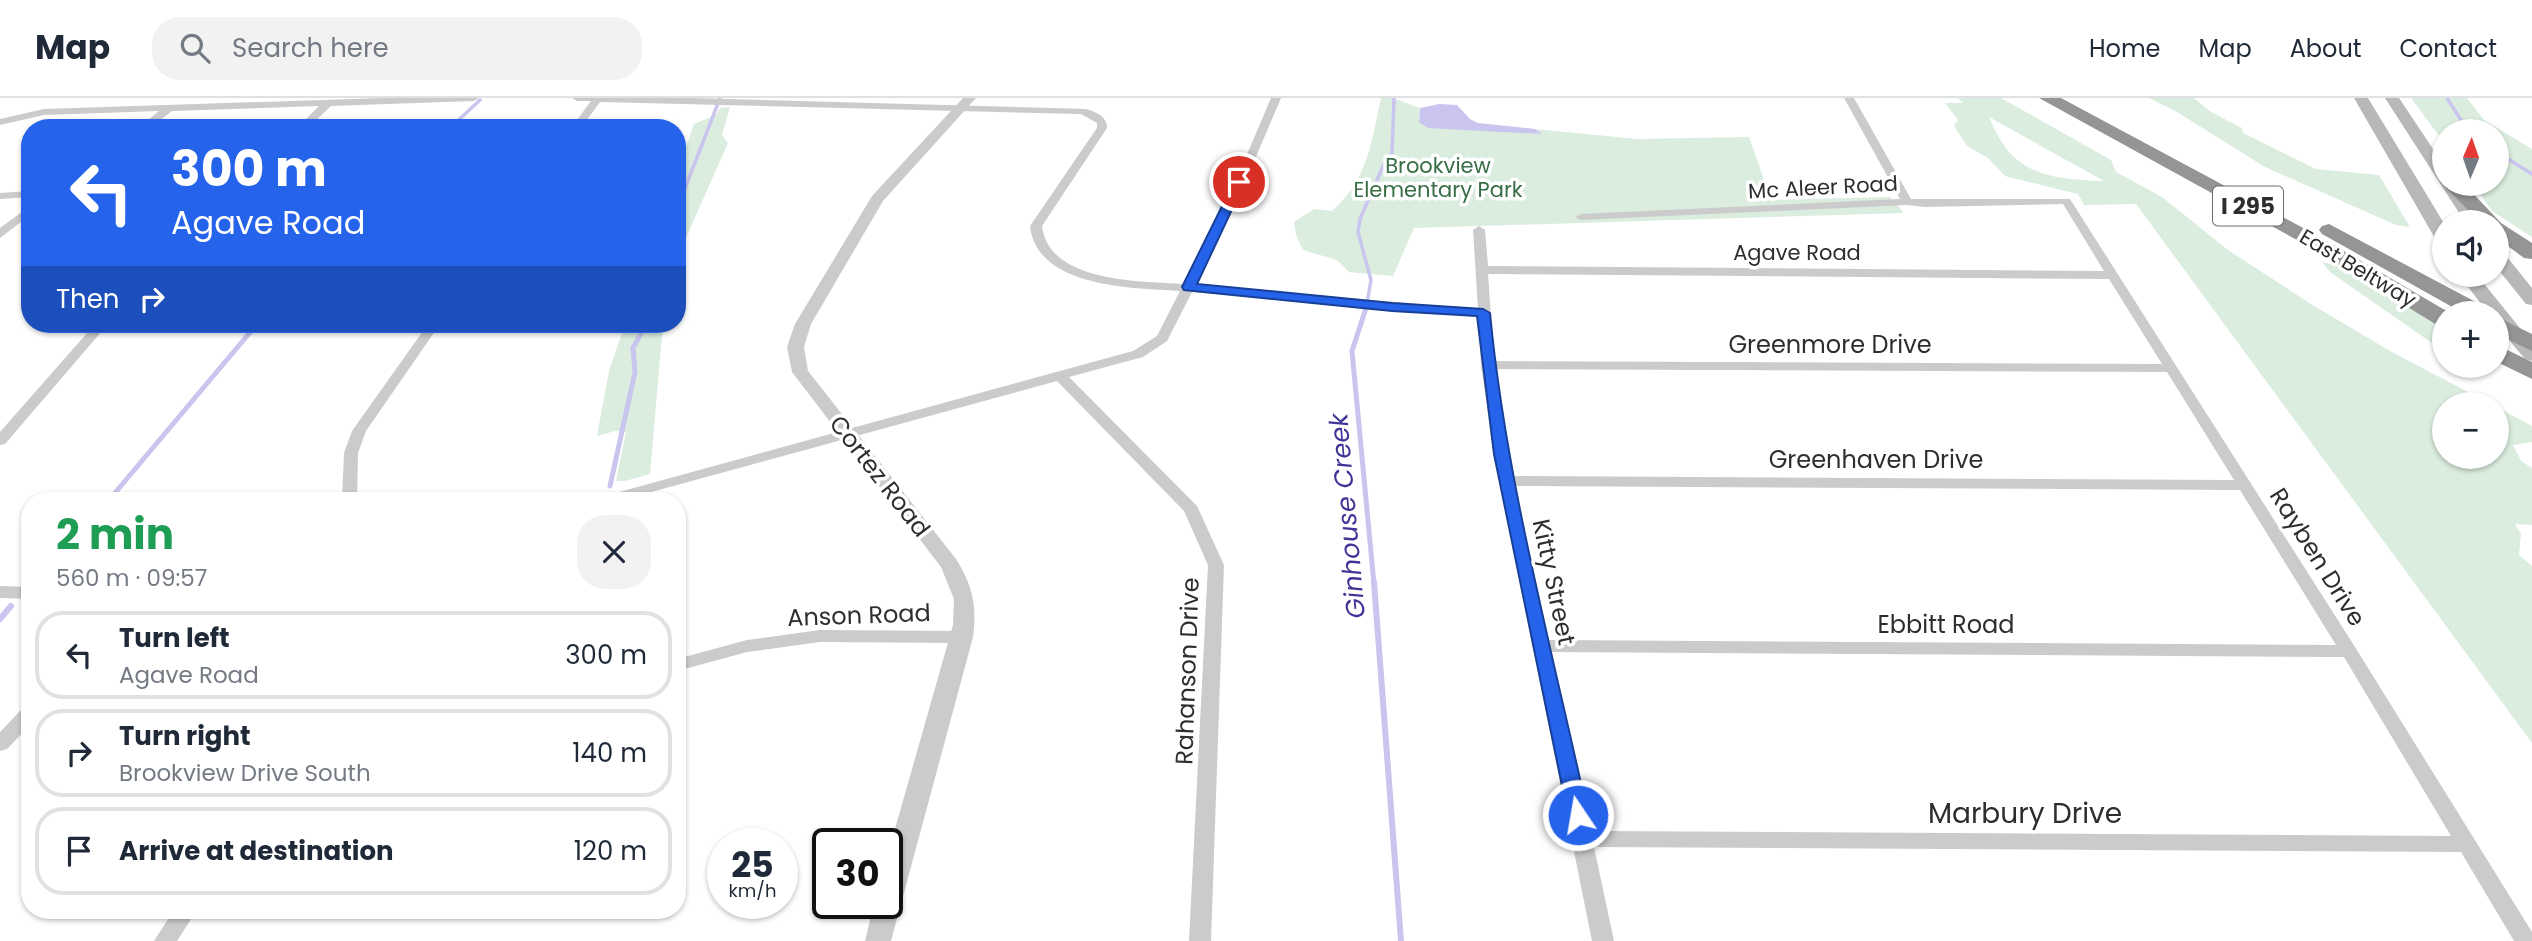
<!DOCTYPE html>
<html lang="en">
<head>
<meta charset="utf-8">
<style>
  body { margin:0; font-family:Poppins,sans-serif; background:#f2f2f3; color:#1f2937; height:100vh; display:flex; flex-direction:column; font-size:26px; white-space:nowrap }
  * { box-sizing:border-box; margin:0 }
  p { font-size:23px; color:#747a83 }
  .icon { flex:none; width:38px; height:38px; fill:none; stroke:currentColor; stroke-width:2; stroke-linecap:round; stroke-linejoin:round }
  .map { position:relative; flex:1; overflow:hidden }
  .drawer { position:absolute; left:21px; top:394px; width:665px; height:427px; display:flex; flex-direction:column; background:#fff; border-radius:28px; box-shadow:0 2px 5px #0004 }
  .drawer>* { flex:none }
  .top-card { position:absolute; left:21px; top:21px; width:665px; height:214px; border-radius:28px; box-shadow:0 2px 5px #0004; background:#2563eb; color:#fff; overflow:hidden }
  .needle { width:46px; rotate:2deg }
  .fabs { position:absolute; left:2432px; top:21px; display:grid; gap:14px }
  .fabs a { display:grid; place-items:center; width:77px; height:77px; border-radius:50%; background:#fff; box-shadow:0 2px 5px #0004; font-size:35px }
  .speed { position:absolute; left:707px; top:730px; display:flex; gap:14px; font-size:35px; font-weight:700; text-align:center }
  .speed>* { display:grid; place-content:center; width:91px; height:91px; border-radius:50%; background:#fff; box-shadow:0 2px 5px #0004; line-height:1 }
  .speed small { font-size:18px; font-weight:400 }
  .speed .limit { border:4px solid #111; border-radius:10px; background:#fff; color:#111 }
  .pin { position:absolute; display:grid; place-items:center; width:60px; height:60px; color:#fff; margin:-30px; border:4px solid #fff; border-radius:50%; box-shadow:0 2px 7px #0007 }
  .me { position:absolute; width:77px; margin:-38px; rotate:348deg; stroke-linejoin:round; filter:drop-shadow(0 0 5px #0008) }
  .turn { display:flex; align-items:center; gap:24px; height:147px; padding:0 35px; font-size:32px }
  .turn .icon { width:91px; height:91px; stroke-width:2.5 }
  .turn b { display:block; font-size:49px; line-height:60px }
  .then { display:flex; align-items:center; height:66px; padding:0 35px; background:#0003; gap:14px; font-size:26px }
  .round { display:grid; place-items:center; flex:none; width:74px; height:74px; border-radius:28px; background:#f2f2f3 }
  .summary { display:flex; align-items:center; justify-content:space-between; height:119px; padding:0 35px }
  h1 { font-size:42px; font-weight:700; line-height:52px; color:#1e9e55 }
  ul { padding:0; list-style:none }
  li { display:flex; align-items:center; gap:21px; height:88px; margin:0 14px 10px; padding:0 21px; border:4px solid #e0e1e3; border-radius:28px }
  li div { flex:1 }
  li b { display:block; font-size:26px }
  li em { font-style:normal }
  header { display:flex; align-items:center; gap:42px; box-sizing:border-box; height:98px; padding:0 35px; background:#fff; border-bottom:2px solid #e0e1e3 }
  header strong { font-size:33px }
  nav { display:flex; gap:38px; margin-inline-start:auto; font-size:24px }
  .search { width:490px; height:63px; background:#f2f2f3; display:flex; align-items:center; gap:18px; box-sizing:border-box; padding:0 24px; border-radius:28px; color:#747a83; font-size:26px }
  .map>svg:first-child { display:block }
</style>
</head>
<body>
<header>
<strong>Map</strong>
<div class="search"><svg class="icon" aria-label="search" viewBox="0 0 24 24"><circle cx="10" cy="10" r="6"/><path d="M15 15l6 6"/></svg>Search here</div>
<nav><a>Home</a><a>Map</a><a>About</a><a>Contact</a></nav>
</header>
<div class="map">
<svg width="2532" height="843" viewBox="0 0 2532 843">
  <rect width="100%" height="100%" fill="#fff"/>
  <path fill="#daedde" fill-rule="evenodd" d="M1381,0H1393L1420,10L1419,23L1541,36L1535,31L1637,41L1749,39L1771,102L1890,99L1904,115L1414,130L1393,178L1349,174L1337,162L1303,152L1296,137L1294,124L1314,111L1332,113C1368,81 1371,45 1381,0Z
    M1958,0H2001L2111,62L2116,74L2162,99L2228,152L2311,206L2390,253L2491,306H2445V359H2497V309L2532,328V344L2513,347L2521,363L2532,370V427L2515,426L2521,436L2519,457L2532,468V645L2136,106L2084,107L2078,96L2005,78L1988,60L1967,48L1954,28L1958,22L1945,5H1963ZM1989,19L2104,83C2047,81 2012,77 1989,19Z
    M2149,0H2194L2211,14L2242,30L2243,35L2316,71L2379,77L2410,129L2396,127L2265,69L2177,14Z
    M2411,0H2467L2484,22L2532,51V139L2492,113L2473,86H2497V33H2445V46Z
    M730,9L722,37L728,45L677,160V75L694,26L716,17L720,10Z
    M2322,164L2338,168L2445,231V254L2330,174Z
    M625,226H663L650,376L625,383H616L626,334L615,333L597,338L609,273Z"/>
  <path fill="#c9c5ee" d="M1439,6L1457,7L1470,21L1478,25L1535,31L1542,36L1428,30L1419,24L1420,10Z"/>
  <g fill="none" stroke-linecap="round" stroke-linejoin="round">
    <path stroke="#c9c5ee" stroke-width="3.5" d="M2447,0L2468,33
      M450,30L480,2
      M2497,54L2532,76
      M677,111L720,0
      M1366,212L1371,182L1358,134L1360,121L1383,68L1392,55L1394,0"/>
    <path stroke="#c9c5ee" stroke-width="5" d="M1366,210L1352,253L1374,486
      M610,388L635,274L633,250L646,226
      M109,402L257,226"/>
    <path stroke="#c9c5ee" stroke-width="6" d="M1374,484L1401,843
      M0,521L11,508"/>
    <path fill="#cbcbcb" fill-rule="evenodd" d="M383,0H479L474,3L331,8L308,30H297L319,8L172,13L150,30H138L159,13L44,17L0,27V21L44,11Z
      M572,0H692L1086,11C1096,14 1107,18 1107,30L1042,128C1049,185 1140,183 1183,186L1245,61L1271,0H1281L1255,61L1195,187L1478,211L1473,132L1479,128L1485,132L1488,168L2104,173L2063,106L1924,109L1907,107L1581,122L1575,119L1581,116L1900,101L1844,0H1854L1911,101H2070L2355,549L2532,834V843H2514L2461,754L1594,749L1614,843H1592L1494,356L1481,267L1478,219L1192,194L1167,243L1143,259L1069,279L1197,408L1224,467L1211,843H1189L1208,467L1184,413L1057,283L622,402H598L601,399L1133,253L1157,238L1180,193C1133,190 1037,190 1030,128L1097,30V25L1081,16L600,4L581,30H571L591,3H577ZM1488,176L2109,181L2162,266L1494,263ZM1495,271L2167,274L2234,382L1513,378ZM1515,388L2240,392L2336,547L1549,542ZM1551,554L2344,559L2451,738L1590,733Z
      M30,93V99L0,101V95Z
      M30,108V117L0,140V130Z
      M95,226H108L5,346L0,347V334Z
      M428,226H440L366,333L358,355L357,402H342L344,355L352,333Z
      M0,488L30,489V501L0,500Z
      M820,532L962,533L968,535L971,539L968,543L962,545L820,544L747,554L677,573V561L747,542Z
      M30,608V627L7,651L0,653V634L23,610Z
      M174,812H197L177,843H154Z"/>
    <path fill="#cbcbcb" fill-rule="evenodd" d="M963,0H976L883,103L811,226L804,249L808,273L956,461C973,488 977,508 973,539L891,843H865L874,805H887V759L953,527L954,501L941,469L792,274L787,249L795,226L872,98Z"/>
    <path fill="#b8b8b8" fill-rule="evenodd" d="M2354,0H2368L2445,127V147L2436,142Z
      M2385,0H2399L2445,69V86H2456L2481,124H2465Z
      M2497,153L2503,154L2532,190V207L2526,206L2497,170Z
      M2459,177H2477L2532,245V263L2525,261L2497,228V215H2488Z"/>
    <path fill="#959595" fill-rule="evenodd" d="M2039,0H2061L2320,139L2450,215H2445V229L2437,227L2306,147Z
      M2445,84L2464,86L2501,125L2532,145V161L2524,160L2497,140V124H2480L2446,90Z
      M2329,126L2487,210L2490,215H2463L2322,136L2319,132L2322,128Z
      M2497,219L2532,236V253L2497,236Z
      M2497,247L2532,264V281L2497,264Z"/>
  </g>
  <path fill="#2563eb" stroke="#184099" stroke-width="2" d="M1239,81L1245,84L1197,186L1392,205L1483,211L1490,215C1506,384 1552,551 1588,717L1585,722L1578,725L1571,722L1568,717L1494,356L1477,218L1392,213L1184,192L1182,189L1234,84Z"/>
  <g text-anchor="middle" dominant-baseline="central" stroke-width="7" stroke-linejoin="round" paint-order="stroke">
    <g font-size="21" fill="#386e45" stroke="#fff">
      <text x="1438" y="67">Brookview<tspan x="1438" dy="24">Elementary Park</tspan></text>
    </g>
    <g font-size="21" fill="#2e2e2e" stroke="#fff">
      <text transform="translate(1823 89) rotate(-3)">Mc Aleer Road</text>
      <text x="1797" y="154">Agave Road</text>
      <text transform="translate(2358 170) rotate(31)">East Beltway</text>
    </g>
    <rect fill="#fff" stroke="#6d6d6d" stroke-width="2" x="2213" y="88.5" width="70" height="39" rx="5"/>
    <g font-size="23" font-weight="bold" fill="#2e2e2e">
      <text x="2248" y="108">I 295</text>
    </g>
    <g font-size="24" fill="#2e2e2e" stroke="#fff">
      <text x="1830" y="246">Greenmore Drive</text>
      <text x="1876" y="361">Greenhaven Drive</text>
      <text transform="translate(880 378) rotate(52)">Cortez Road</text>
      <text transform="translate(2318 459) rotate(58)">Rayben Drive</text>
      <text transform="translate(1554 484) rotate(78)">Kitty Street</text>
      <text transform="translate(859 517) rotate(-2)">Anson Road</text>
      <text x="1946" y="526">Ebbitt Road</text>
      <text transform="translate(1187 573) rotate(-88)">Rahanson Drive</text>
    </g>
    <g font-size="26" font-style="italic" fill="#403597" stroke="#fff">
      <text transform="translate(1347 418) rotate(-95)">Ginhouse Creek</text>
    </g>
    <g font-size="28" fill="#2e2e2e" stroke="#fff">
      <text x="2025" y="715">Marbury Drive</text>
    </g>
  </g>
</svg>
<div class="fabs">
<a><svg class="needle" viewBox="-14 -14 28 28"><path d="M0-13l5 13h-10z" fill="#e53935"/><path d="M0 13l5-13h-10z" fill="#747a83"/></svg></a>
<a><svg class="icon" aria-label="sound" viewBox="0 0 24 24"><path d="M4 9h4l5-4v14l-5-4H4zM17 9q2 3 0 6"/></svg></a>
<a>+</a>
<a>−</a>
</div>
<div class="speed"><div>25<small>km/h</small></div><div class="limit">30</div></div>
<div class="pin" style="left:1239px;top:84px;background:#d93025"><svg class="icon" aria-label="arrive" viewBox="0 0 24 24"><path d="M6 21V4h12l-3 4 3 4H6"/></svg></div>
<svg class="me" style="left:1578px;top:717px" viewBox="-20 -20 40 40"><circle r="17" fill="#2563eb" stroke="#fff" stroke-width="3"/><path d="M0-11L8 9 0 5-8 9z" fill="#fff"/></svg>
<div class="top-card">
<div class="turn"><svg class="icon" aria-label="left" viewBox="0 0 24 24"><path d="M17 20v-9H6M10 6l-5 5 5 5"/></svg><div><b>300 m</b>Agave Road</div></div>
<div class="then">Then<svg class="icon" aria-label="right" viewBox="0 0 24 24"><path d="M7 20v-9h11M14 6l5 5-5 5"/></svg></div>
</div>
<section class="drawer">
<div class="summary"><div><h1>2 min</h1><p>560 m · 09:57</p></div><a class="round"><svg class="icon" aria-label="close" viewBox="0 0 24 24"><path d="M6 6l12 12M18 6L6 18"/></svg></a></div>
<ul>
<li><svg class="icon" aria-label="left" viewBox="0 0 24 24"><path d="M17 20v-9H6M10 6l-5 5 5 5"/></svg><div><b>Turn left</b><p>Agave Road</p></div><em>300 m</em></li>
<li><svg class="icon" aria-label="right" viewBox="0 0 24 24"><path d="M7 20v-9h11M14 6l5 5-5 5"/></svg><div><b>Turn right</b><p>Brookview Drive South</p></div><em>140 m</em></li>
<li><svg class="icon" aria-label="arrive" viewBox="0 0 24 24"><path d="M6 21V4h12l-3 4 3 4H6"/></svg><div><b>Arrive at destination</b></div><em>120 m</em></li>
</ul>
</section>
</div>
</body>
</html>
